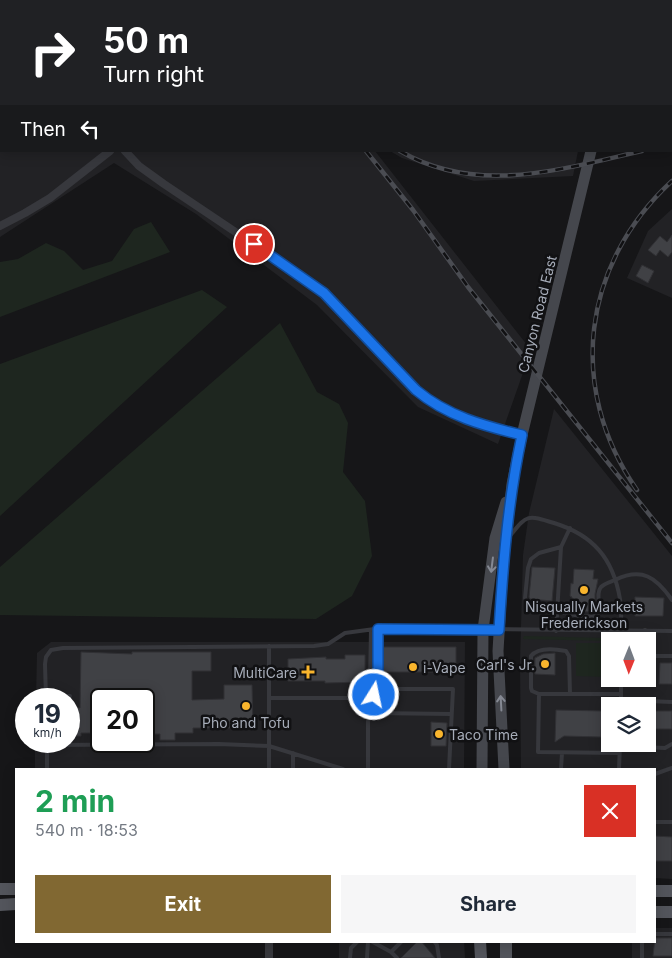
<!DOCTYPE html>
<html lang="en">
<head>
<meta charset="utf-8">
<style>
  body { margin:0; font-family:Inter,sans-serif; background:#f6f6f7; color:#1f2937; height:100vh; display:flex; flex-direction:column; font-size:19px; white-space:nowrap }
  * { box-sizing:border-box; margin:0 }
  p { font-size:16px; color:#747a83 }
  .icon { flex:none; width:28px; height:28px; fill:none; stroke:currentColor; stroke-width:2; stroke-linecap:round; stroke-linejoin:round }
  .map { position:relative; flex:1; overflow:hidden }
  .drawer { position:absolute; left:15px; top:768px; width:641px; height:175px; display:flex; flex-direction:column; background:#fff; border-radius:0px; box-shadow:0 2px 12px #0003 }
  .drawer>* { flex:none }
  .top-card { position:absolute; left:0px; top:0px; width:672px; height:152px; box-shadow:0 2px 12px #0003; background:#202124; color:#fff; overflow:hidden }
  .needle { width:32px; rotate:181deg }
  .buttons { position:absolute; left:601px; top:632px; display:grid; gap:10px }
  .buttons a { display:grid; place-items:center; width:55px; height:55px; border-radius:0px; background:#fff; box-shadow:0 2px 12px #0003; font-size:25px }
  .speed { position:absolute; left:15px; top:688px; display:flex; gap:10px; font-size:25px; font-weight:700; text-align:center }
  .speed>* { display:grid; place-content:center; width:65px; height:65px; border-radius:50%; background:#fff; box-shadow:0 2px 12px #0003; line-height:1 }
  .speed small { font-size:12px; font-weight:400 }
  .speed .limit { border:2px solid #111; border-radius:8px; background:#fff; color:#111 }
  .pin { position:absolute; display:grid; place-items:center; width:42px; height:42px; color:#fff; margin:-21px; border:2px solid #fff; border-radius:50%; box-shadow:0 1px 5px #0007 }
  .me { position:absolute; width:55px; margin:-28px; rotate:10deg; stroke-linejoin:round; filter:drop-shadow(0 0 4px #0008) }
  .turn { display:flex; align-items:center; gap:18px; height:105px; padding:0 20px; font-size:22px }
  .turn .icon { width:65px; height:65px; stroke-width:2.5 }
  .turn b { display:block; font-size:35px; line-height:42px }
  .then { display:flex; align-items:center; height:48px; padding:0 20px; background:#0003; gap:10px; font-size:19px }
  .round { display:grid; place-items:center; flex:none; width:52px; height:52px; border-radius:0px; background:#f6f6f7 }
  .summary { display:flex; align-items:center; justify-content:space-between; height:85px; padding:0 20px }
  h1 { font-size:30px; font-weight:700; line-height:38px; color:#1e9e55 }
  .action { display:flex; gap:10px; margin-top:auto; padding:10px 20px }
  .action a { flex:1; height:58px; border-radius:0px; background:#816832; color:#fff; font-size:20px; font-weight:700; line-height:58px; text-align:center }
  .action a+a { background:#f6f6f7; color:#1f2937 }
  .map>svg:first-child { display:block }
</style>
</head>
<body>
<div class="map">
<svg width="672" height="958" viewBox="0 0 672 958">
  <rect width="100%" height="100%" fill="#161618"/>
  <path fill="#222225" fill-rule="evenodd" d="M0,0H606L1,1V151H375L531,350L498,444L418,407L317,305L196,214L114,163L0,237Z
    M390,151H578L573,176L474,181L402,158Z
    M672,209V298L627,278L648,231Z
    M554,409L672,556V879L655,878V769H521L520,662L523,555L529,513ZM610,641H648V679H610ZM610,706H648V744H610Z
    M51,642H465L464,769H35V741H69V699H36L37,653ZM101,699H144V741H101Z
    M655,928H672V958H632V941H655Z
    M339,941H464L465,958H339Z"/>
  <path fill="#1e261f" d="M151,222L170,252L0,317V262L18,259L46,243L64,251L83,270L112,261L134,229Z
    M202,290L227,307L0,516V364Z
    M280,323L317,392L339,404L348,423L343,472L365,501L372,556L352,596L316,619L0,615V567Z
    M524,636L606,638L609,639V641L523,639Z
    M576,643H608L610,645V677L576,676Z"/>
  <path fill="#404145" stroke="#303034" d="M672,235V252L668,257L660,250L656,256L648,250L660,236L667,242Z
    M642,265L654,271L648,283L636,276Z
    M532,567L555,568L552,601L530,599L529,597Z
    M574,569L594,570L593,579H598L595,594V604H592V612L571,611L572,597L570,596L571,583L573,584Z
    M635,597L664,598L663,616H635Z
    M383,647H456V672H383Z
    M81,652L132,654V652H211V671H192V700L224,699V685H252L253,728H193V733H175V740H160V734H144V699H101V733H81V736H69V708H80Z
    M555,653V675L535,674V658L543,654Z
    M345,655H365V682L325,683V681H288V659L326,657V659H345Z
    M660,663H672V684H659Z
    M556,710L602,711L601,737L564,736L555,742Z
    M648,711H672V729H648Z
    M431,722L447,723L446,746H431Z
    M655,836L672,837V861H655Z
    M655,938H672V956H653Z
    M418,941H421L435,958H401Z"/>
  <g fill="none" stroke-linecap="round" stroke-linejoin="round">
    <path stroke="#37383d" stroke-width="4" d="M326,0L327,1
      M365,1H366
      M433,1V0
      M489,1V0
      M509,537C527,515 526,514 554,523C593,535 613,558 620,599C622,612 621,628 621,641
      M561,547L539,553L531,559L528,568L525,598L529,605C536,605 542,605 548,607C552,607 555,610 559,611C566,614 590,619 596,615C604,611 594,595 601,587C605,583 610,582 615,580C642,567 656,577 672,600
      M371,630L370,682L374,695
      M556,631L561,547L570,528
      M645,641V630
      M648,656H672
      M539,694L532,691L531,688V656C538,647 556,649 566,651L569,656L570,694
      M46,696H70
      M269,698H364L374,695L384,689H453L449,769
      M46,699L45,664L46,657L51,650L63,648L314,646L328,644L345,633L382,628L672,631
      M621,700L637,701
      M647,701L672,702
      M621,706V679
      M373,713L451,714
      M47,745L219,744L269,746L343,769
      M620,746L665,748L672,744
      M293,753V769
      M619,753L538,752L539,694H621
      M47,769V741
      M269,769V646
      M368,769V721L373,713L374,695L378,682V629
      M561,769L562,753
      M619,769L620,744
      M655,774L672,768
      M655,822H672
      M655,934H672
      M371,941L391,952L397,958
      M434,941L437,945L439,958
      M642,941V958
      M391,952L402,941
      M350,958L351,948L358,941
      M367,958L368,941"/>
    <path stroke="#37383d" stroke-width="8" d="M20,0L21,1
      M125,151L139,166L164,184L298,274L324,293L416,390C447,415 483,426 522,435
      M0,226L25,213L50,198L110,151
      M269,958V941"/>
    <path stroke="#45474d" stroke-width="11" d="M628,1L629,0
      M482,769L483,630L495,538L506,502
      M504,769L498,651L503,566L512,484L522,435L591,151"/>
    <path stroke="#53555c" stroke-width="12" d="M0,889H16
      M655,891H672
      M0,905L16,904
      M655,912H672
      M480,941L481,958
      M506,941V958"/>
    <g stroke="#4a4c52" stroke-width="4.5">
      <path id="rail" d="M147,0L148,1
        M245,0L246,1
        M671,145H672
        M366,151L413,210L468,287L672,543
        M400,151C477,196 562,169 642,151
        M637,490C566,388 582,264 672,181"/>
    </g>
    <use href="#rail" stroke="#111113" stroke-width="2.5" stroke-dasharray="8" stroke-linecap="butt"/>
  </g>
  <defs><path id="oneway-shaft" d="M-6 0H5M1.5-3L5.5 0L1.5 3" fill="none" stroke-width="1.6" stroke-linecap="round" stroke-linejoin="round" transform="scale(1.25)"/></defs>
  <g stroke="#858993">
    <use href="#oneway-shaft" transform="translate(492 565) rotate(97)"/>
    <use href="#oneway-shaft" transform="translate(501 703) rotate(-93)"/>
  </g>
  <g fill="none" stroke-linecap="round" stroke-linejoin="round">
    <g stroke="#114b97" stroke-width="12">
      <path id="route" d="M254,244L324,293L416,390C447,416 484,426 522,435C508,500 503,564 499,630L378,629V682L374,695"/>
    </g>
    <use href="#route" stroke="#1a73e8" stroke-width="9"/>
  </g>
  <g fill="#f9b52d" stroke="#111113" stroke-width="2">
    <circle cx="584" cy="590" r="5"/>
    <circle cx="545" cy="664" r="5"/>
    <circle cx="413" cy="667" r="5"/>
    <path d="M305.5 664.5h5v5h5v5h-5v5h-5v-5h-5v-5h5z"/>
    <circle cx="246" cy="706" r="5"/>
    <circle cx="439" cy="734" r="5"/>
  </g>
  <g text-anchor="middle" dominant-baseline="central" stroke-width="5" stroke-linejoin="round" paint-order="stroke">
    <g font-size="14" fill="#a7adb9" stroke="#111113">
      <text transform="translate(537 314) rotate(-76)">Canyon Road East</text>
    </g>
    <g font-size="14" fill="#a7adb9" stroke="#111113">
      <text x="584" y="606">Nisqually Markets<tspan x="584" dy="16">Frederickson</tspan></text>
      <text x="535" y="664" text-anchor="end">Carl's Jr.</text>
      <text x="423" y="667" text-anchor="start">i-Vape</text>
      <text x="297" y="672" text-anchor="end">MultiCare</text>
      <text x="246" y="722">Pho and Tofu</text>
      <text x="449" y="734" text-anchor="start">Taco Time</text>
    </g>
  </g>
</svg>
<div class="buttons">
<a><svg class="needle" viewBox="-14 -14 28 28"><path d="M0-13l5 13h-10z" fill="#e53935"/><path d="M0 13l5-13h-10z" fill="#747a83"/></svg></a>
<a><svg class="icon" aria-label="layers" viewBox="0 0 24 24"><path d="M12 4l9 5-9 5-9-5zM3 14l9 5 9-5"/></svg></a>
</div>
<div class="speed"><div>19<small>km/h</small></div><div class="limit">20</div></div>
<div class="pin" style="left:254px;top:244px;background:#d93025"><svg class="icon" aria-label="arrive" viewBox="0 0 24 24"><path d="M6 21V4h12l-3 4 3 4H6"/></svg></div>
<svg class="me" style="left:374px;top:695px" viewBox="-20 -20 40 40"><circle r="17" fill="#1a73e8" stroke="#fff" stroke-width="3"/><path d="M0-11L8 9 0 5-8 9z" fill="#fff"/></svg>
<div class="top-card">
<div class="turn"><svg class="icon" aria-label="right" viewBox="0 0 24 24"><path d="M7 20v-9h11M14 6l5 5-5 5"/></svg><div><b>50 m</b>Turn right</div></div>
<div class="then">Then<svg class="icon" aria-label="left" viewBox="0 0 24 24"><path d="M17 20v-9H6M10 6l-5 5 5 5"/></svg></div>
</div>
<section class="drawer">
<div class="summary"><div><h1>2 min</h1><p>540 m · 18:53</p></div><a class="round" style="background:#d93025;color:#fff"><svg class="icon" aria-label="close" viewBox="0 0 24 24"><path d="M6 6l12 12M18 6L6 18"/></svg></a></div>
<div class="action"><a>Exit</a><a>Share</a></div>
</section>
</div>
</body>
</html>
